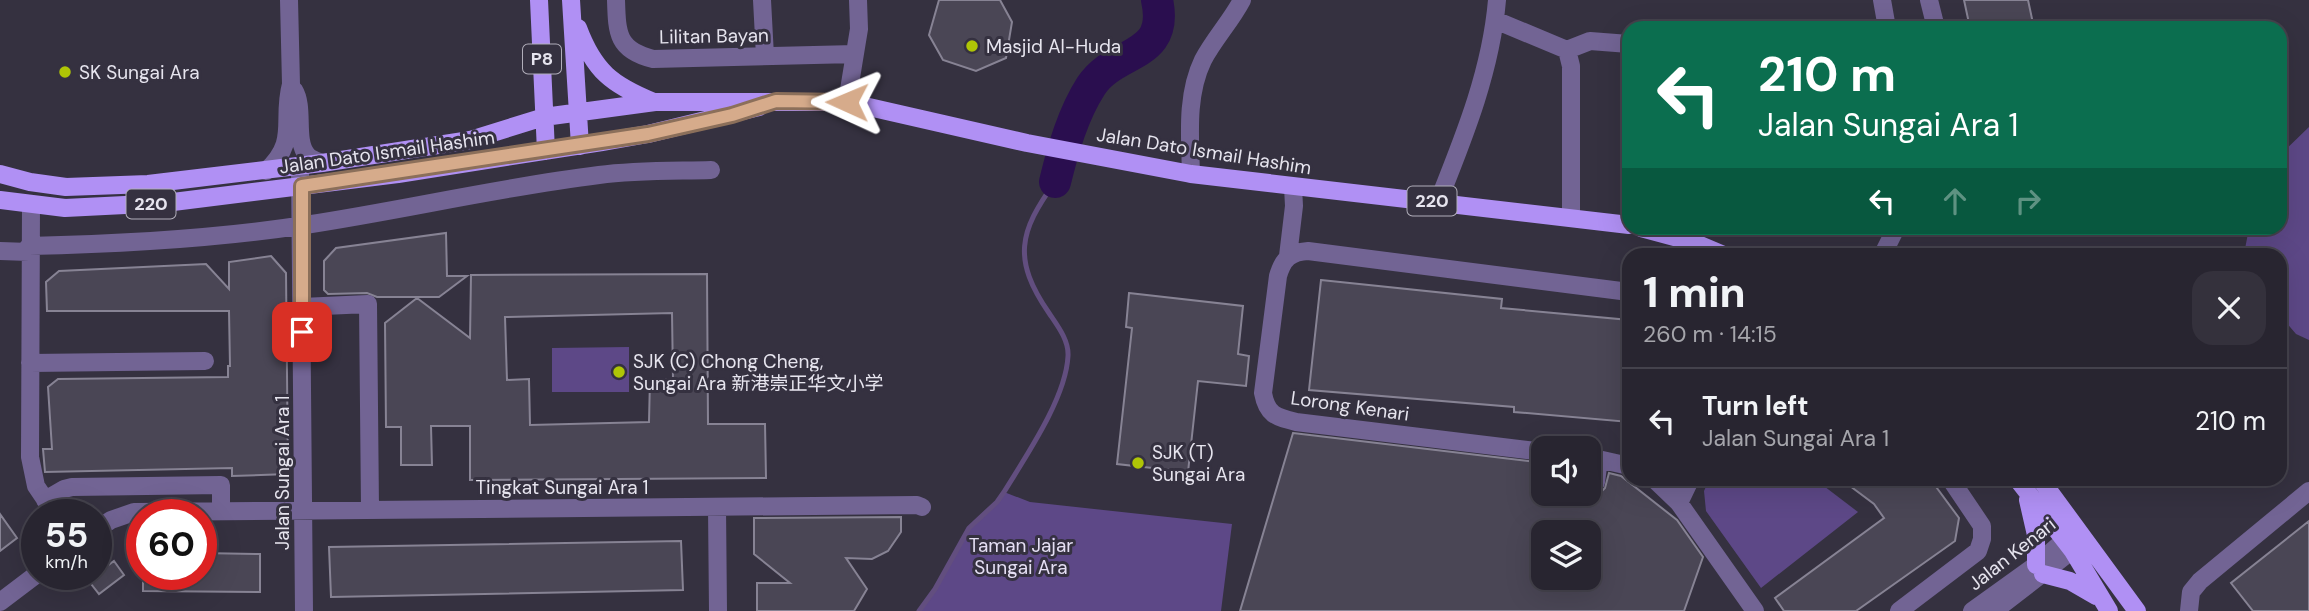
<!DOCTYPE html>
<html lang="en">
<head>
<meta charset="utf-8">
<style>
  body { margin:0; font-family:"DM Sans","Noto Sans SC",sans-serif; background:#34313c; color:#f1f3f6; height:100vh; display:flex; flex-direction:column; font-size:26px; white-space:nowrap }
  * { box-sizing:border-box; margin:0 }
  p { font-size:23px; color:#a5a5ab }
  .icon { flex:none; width:38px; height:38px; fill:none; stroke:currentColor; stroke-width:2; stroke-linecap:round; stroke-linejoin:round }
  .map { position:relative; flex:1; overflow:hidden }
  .side { position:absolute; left:1622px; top:248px; width:665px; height:238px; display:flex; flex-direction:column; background:#282530; border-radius:21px; box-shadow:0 7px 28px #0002,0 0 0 2px #44424c }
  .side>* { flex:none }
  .banner { position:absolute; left:1622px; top:21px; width:665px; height:214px; border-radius:21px; box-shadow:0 7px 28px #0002,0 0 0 2px #44424c; background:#0b6e4f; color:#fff; overflow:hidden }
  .fabs { position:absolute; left:1531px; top:436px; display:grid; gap:14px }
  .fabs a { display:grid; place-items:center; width:70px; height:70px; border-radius:14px; background:#282530; box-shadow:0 7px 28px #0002,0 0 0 2px #44424c; font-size:35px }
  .speed { position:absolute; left:21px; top:499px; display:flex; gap:14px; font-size:35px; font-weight:700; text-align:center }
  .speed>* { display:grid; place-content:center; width:91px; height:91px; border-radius:50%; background:#282530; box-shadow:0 7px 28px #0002,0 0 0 2px #44424c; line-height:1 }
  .speed small { font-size:18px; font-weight:400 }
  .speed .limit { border:10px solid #d22; background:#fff; color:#111 }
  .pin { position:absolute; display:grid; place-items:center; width:60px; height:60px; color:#fff; margin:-30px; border-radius:14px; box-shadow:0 4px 10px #0006 }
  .me { position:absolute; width:77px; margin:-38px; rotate:271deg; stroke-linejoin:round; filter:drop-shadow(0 0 5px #0008) }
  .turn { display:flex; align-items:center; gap:24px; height:147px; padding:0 21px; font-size:32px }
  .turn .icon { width:91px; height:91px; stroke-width:2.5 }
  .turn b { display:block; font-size:49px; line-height:60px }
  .lanes { display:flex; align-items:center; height:66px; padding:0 21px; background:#0003; justify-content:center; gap:35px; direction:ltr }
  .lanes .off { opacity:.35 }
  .round { display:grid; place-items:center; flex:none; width:74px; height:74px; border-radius:21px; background:#34313c }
  .headline { display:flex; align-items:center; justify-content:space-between; height:119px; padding:0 21px }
  h1 { font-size:42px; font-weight:800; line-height:52px }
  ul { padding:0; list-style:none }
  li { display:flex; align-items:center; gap:21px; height:105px; padding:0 21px; border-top:2px solid #44424c }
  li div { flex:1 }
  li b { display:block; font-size:26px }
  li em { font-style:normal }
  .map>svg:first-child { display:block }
</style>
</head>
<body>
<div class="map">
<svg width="2309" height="611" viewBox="0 0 2309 611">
  <rect width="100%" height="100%" fill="#353140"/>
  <path fill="#5d4887" d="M2309,127V340L2296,334L2280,315V256L2247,255L2245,249L2249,228H2280V155Z
    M629,347V392H552V348Z
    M1709,480H1816L1858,512L1761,588L1706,511L1704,491Z
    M1004,492L1030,502L1232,524L1221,611H919L935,589L969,528L997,502Z"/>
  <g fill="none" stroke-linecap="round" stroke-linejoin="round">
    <path stroke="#624e7f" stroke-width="5" d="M919,611L935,589L969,528L997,502L1004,492C1026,456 1066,398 1068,356C1069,340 1057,325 1049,313C1012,259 1019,232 1055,182"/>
    <path stroke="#2a0e4f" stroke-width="32" d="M1055,182C1063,149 1073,114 1091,86C1115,49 1170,59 1157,0"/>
  </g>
  <path fill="#4a4655" stroke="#878394" stroke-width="2" fill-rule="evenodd" d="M939,0H1000L1012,22L1006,58L976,71L943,60L929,35Z
    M1964,0H2028L2034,28H1970Z
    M446,233L447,276H467L439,297H377L367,293L328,294L324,290V261L336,248Z
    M271,256L286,273L288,474L232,476V468L45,472L43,449H52L48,387L58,379L228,377V366H230L229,311H47L46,282L59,271L206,264L229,289V262Z
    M707,274L708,424H765L766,478L470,480V426H431L432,465H401V427H386L385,323L417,298L470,338L471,275ZM672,313L673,380L650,379L649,422L530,425L529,379L507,380L505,317Z
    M1321,280L1502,299L1501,308L1629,320V422L1514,412V407L1309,390Z
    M1129,293L1243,306L1238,354L1249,356L1246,386L1198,381L1188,472L1117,464L1132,328L1126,327Z
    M1293,433L1544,463V494H1589V491L1600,493L1605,488L1609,473L1621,476L1677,520L1703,557L1684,611H1240ZM1544,532H1589V578H1544Z
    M1842,480H1931L1959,518L1955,541L1856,611H1784L1775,598L1884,518L1874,504Z
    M0,514L17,538L0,551Z
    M901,517V532L888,551L872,559L846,558L867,589L854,611H757V583H790L754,554V518Z
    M2309,521V611H2253L2231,583Z
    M681,541L683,590L331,597L329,547Z
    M201,553L260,554V592L143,591V574H201Z
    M114,561L124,575L99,594L88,580Z"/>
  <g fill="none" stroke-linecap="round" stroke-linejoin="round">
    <path stroke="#726494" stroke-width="18" d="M616,0C617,33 617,50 653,59L855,54
      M762,0L765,56
      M1882,0L1887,28
      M1929,0L1936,28
      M1495,20L1567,50L1590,41L1629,44
      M1567,50L1571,66V216
      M294,90C305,108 294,140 307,155C310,159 317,161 322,163
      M847,102L859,29L858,0
      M300,166L304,611
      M266,171C299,141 281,121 291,84L289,0
      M1191,174C1190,136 1186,95 1203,60C1214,39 1231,21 1242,0
      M1438,202C1464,137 1491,71 1497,0
      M31,204L30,457L36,486L55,514
      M29,246C121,244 214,239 305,225C404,210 501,187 599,175C636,170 674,171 711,170
      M0,251L29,252
      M1288,256L1294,206L1293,187
      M1882,256L1896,228
      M302,307L368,304L370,509
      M30,363L205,361
      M1544,452L1296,422C1276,417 1267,415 1263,393L1278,276C1283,259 1290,252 1308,251L1629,292
      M1589,457L1629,466
      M1655,480L1679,503L1755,611
      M1596,482L1599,459
      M45,500L64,489L72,487L221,485V510
      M1679,503L1690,480
      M717,507L718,611
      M96,530L111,520L134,512L917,505L922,507
      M0,602L37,574
      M1899,611L1978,551L1982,539V526L1951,480
      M2189,611L2191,592L2200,581L2309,491"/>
    <path stroke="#726494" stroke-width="18" d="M1972,611L2036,565L2074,532
      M1994,611L2083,542"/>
    <path stroke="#b090f4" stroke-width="18" d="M539,0L546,151
      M571,0L580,146
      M578,28C594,71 612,85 654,102
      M0,174L30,182L66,187L148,184L322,163L470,140L544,117L655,102H847L1027,143L1191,174L1629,225
      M0,200L65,208L165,203L398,174L602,142L648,134L759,107
      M1641,228L1693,242L1726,256
      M2018,480L2073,551L2109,611
      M2041,480L2137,611
      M2028,500L2036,535V565
      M2043,574L2070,581L2096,596"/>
  </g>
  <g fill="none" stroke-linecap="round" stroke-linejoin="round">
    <g stroke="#8b6f5a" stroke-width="18">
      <path id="route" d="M302,332V186L648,134L732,115L776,101L847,102"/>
    </g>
    <use href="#route" stroke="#d6ab8b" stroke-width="12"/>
  </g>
  <g fill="#afc506" stroke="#353140" stroke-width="2.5">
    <circle cx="972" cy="46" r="7"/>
    <circle cx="65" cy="72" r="7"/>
    <circle cx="619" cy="372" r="7"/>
    <circle cx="1138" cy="463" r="7"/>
  </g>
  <g text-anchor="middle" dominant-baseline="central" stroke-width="6" stroke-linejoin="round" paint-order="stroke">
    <g fill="#353140" stroke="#b1aeba" stroke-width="2">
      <rect x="523" y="44.5" width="38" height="29" rx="5"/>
      <rect x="1407.5" y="186.5" width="49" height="29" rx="5"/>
      <rect x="126.5" y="189.5" width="49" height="29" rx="5"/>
    </g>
    <g font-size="18" font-weight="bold" fill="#e6e4ee">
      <text x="542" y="59">P8</text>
      <text x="1432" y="201">220</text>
      <text x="151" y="204">220</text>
    </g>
    <g font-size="19" fill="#e6e4ee" stroke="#353140">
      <text transform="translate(714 36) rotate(-1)">Lilitan Bayan</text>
      <text transform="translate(1204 151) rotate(9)">Jalan Dato Ismail Hashim</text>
      <text transform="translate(387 152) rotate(-8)">Jalan Dato Ismail Hashim</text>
      <text transform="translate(1350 406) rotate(8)">Lorong Kenari</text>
      <text transform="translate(282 473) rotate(-90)">Jalan Sungai Ara 1</text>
      <text x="562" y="487">Tingkat Sungai Ara 1</text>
      <text transform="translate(2012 554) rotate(-38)">Jalan Kenari</text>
    </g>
    <g font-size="19" fill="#e6e4ee" stroke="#353140" text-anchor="start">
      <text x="986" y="46">Masjid Al-Huda</text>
      <text x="79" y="72">SK Sungai Ara</text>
      <text x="633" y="361">SJK (C) Chong Cheng,<tspan x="633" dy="22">Sungai Ara 新港崇正华文小学</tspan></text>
      <text x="1152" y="452">SJK (T)<tspan x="1152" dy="22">Sungai Ara</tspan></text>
    </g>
    <g font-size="19" fill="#e5dff4" stroke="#353140">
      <text x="1021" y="545">Taman Jajar<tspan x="1021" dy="22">Sungai Ara</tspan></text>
    </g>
  </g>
</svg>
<div class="fabs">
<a><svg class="icon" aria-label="sound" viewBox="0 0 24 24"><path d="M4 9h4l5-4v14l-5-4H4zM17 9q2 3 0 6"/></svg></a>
<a><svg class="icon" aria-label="layers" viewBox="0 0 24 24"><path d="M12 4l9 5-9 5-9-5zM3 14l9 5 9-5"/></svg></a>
</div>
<div class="speed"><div>55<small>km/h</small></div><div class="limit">60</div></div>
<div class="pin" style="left:302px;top:332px;background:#d93025"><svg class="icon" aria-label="arrive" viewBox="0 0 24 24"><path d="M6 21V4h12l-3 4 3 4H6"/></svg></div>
<svg class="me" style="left:847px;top:102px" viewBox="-20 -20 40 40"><path d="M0-17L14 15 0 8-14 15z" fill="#d6ab8b" stroke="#fff" stroke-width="4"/></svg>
<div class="banner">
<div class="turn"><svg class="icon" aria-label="left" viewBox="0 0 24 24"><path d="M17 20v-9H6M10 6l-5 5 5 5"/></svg><div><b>210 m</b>Jalan Sungai Ara 1</div></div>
<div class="lanes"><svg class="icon" aria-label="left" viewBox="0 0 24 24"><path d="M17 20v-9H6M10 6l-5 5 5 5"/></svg><svg class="icon off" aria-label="ahead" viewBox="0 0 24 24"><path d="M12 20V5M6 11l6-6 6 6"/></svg><svg class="icon off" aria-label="right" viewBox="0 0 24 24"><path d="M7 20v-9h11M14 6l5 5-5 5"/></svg></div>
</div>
<section class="side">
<div class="headline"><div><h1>1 min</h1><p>260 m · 14:15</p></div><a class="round"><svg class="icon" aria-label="close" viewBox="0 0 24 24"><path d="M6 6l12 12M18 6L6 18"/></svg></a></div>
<ul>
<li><svg class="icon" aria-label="left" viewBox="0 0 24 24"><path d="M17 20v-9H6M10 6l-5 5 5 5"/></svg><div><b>Turn left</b><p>Jalan Sungai Ara 1</p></div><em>210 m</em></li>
</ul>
</section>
</div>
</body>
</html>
